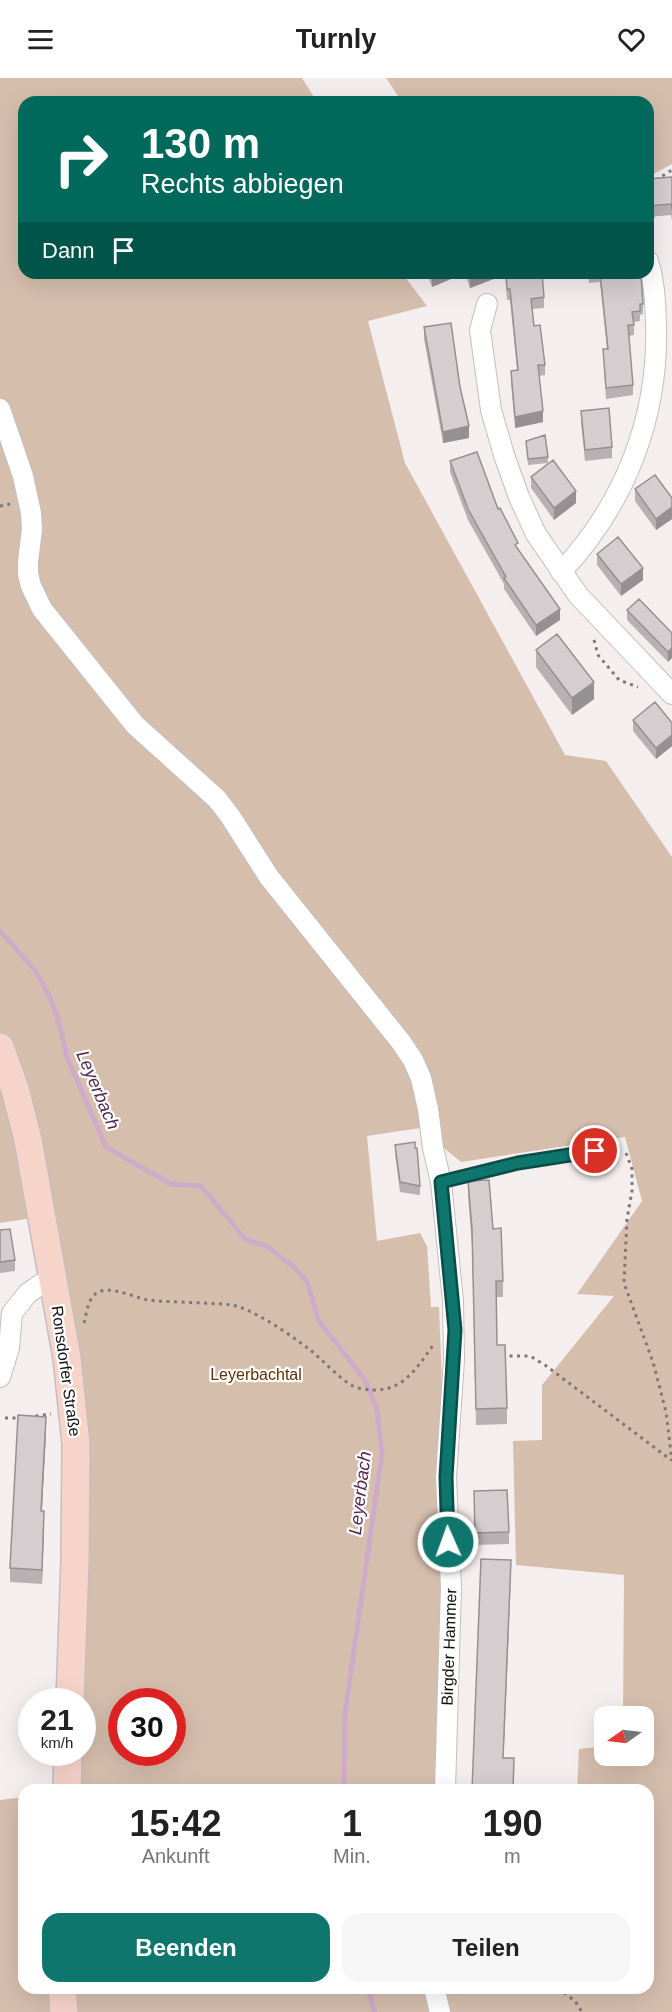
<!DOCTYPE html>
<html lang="de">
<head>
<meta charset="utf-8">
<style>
  body { margin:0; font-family:Helvetica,sans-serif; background:#f6f6f6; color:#222; height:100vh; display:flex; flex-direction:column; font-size:22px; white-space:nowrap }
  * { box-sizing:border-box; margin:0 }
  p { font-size:20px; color:#767676 }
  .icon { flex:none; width:33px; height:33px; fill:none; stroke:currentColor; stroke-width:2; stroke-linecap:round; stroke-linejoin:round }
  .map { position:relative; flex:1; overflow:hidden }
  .side { position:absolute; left:18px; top:1706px; width:636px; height:210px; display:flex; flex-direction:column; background:#fff; border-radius:18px; box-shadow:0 6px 24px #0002 }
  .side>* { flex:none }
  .banner { position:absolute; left:18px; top:18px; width:636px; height:183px; border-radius:18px; box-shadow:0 6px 24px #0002; background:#00695c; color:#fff; overflow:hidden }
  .needle { width:39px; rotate:256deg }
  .fabs { position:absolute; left:594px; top:1628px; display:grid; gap:12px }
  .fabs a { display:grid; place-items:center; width:60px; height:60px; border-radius:12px; background:#fff; box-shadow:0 6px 24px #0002; font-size:30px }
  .speed { position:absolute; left:18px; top:1610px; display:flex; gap:12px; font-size:30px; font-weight:700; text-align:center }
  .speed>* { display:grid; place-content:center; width:78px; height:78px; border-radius:50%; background:#fff; box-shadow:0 6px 24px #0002; line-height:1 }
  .speed small { font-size:15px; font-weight:400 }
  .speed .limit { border:9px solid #d22; background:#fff; color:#111 }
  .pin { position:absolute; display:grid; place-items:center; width:51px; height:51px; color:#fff; margin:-26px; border:3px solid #fff; border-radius:50%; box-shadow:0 2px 6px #0007 }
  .me { position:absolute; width:66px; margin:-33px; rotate:358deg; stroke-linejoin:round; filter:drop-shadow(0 0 4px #0008) }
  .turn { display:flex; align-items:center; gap:21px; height:126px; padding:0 24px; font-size:27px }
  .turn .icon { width:78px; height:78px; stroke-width:2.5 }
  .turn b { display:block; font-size:42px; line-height:51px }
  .then { display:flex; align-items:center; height:57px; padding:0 24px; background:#0003; gap:12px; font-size:22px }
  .eta { display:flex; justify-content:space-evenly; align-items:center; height:102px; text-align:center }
  .eta b { font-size:36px; font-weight:700; line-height:42px }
  .primary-button { display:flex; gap:12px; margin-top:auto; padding:12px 24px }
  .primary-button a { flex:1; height:69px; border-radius:18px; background:#0f766e; color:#fff; font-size:24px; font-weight:700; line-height:69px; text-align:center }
  .primary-button a+a { background:#f6f6f6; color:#222 }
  header { display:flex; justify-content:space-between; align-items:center; height:78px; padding:0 24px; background:#fff; font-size:27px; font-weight:700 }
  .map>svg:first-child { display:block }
</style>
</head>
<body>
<header><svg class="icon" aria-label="menu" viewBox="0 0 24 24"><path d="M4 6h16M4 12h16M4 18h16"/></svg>Turnly<svg class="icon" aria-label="heart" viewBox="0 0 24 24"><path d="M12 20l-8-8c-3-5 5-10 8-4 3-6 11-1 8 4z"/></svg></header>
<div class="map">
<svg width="672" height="1934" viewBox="0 0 672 1934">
  <rect width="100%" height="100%" fill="#f5eeee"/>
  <path fill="#d6bead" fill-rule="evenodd" d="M0,0H302L317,24H24V195H402L427,228L368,243L405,385L565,677L606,683L672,779V1934H0V1722L24,1719V1910H648V1712L577,1711L579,1671L604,1668V1677H644V1638H623L624,1497L516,1487L513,1363L542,1362V1307L614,1218L577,1216L642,1123L625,1059L461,1084L420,1050L367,1058L377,1163L420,1155L427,1168L431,1229H439L449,1483L441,1711H71L75,1674H82V1623L52,1137L0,1145ZM122,1623H172V1674H122Z
    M386,0H672V86L648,99V24H402Z"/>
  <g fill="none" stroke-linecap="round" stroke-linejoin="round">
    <path stroke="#cfabca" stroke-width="5" d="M0,853L34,891L49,917L58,941L67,979L106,1069L171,1106L201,1108L246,1162L266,1168L294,1189L307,1204L319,1243L365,1302L377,1331L382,1376L345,1636L344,1712
      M367,1910L375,1934"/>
    <g stroke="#c5bebe" stroke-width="12">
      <path id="service" d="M441,1104L518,1085L614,1070"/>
    </g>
    <g stroke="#c5bebe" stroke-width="22">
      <path id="minor" d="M487,226L480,252L491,332L504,377L519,419L536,456L578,517L672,616
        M0,331L23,398L31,435L32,451L28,484V496L31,508L42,531L135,647L217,721L230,738L269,799L401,964L413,982L421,1000L428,1031L433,1070L441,1104L453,1223L454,1282L446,1399L451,1509L445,1712
        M561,494C625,426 659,339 656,246C655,224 655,205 648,183
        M0,1299L9,1270L12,1235L28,1215L52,1199
        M434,1910L440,1934"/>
    </g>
    <g stroke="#c5bebe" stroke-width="30">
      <path id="secondary" d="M0,969L15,1011L28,1062L67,1280L76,1366L75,1482L70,1623
        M67,1712L68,1674
        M62,1910L64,1934"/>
    </g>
    <path stroke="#7d7878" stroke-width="3" stroke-dasharray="3 4.5" stroke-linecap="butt" d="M656,102L672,92
      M648,147L653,139V136
      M0,428L10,426
      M594,562L598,577L619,602L638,609
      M626,1075L632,1091V1113L627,1141L624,1205L653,1284L666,1334L672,1383
      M84,1245C86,1238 87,1229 90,1223C100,1201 131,1219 148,1222C166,1224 185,1224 203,1225C219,1226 232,1225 247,1232C269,1242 290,1257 309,1271C321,1280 346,1308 358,1310C400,1319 413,1295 434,1266
      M502,1278H530L545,1287L671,1382
      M28,1339L51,1336
      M5,1340H21
      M558,1910L575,1923L582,1934"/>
    <use href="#service" stroke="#fff" stroke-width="9"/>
    <use href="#minor" stroke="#fff" stroke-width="20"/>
    <use href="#secondary" stroke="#f7d4ca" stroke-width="27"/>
  </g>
  <path fill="#b7b1b4" d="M672,99V143L671,137L648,139V101Z
    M427,195H504V197L470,210L465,195L432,209Z
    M505,195H542L544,219V230L532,231L534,248L545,287V297L539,298L543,344L515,350L511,304V293L517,292L510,222H507Z
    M588,195H636L643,226V236L640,237V243L634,244V257L628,258L633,307V317L606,321L603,271H607L600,204L589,205Z
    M424,249L460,309L469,360L443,365L424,261Z
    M581,333L612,369V380L585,383L581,344Z
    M526,363L548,379V385L528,387Z
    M450,383L498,431L518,472L560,542L536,558L504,511V506L468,442L450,394Z
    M531,399L576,425L554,442L531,410Z
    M635,411L672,420V441L656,452L635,423Z
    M597,476L643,502L621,518L597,487Z
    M627,532L672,555V580L668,584L627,542Z
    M536,572L594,621L572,637L536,589Z
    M633,642L672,645V668L656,681L633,653Z
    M395,1067L420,1108V1117L400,1114L395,1076Z
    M468,1103L493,1151L503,1203V1219H496L497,1267L507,1330V1346L476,1347L472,1167L468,1119Z
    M0,1152L15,1182V1193L0,1195Z
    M46,1354L42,1433L44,1447L42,1506L10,1504V1490Z
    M474,1413L509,1454V1466L475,1467Z"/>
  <path fill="#959092" d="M436,195H465L432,209V197Z
    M477,195H504V197L470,210V198Z
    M543,333V344L515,350V339Z
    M469,348V360L443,365V354Z
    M576,413V425L554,442V430Z
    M672,429V441L656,452V441Z
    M643,490V502L621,518V506Z
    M560,531V542L536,558V547Z
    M672,570V580L668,584V574Z
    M594,604V621L572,637V620Z
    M672,657V668L656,681V670Z
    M46,1339V1354L41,1447V1433Z
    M44,1433V1447L42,1506V1492Z
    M511,1482V1495L503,1693V1680Z"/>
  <path fill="#d5ced1" stroke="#959092" stroke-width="1.5" d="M672,99V132L671,126L648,128V101Z
    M469,195H477L470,198Z
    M506,195H542L544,219L531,221L534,248L540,247L545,287H538L543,333L515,339L511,293L518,292L510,211H507Z
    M600,195H636L637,198H641L643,226H640V233L632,234L634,247H628L633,307L606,310L603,271H608Z
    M451,245L460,309L469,348L443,354L424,249Z
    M609,330L612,369L585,372L581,333Z
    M545,357L548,379L528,381L526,363Z
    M477,374L498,431L500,430L518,465L515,467L560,531L536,547L504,500L506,499L468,431L450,383Z
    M553,382L576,413L554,430L531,399Z
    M655,397L672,420V429L656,441L635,411Z
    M618,459L643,490L621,506L597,476Z
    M639,521L672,555V570L668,574L627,532Z
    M557,556L594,604L572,620L536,572Z
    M655,624L672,645V657L656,670L633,642Z
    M415,1064V1070H417L420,1108L400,1104L395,1067Z
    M489,1102L493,1151L501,1150L503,1203H496L497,1267H505L507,1330L476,1331L472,1151L468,1103Z
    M10,1151L15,1182L0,1184V1152Z
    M18,1337L46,1339L41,1433H44L42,1492L10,1490Z
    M507,1412L509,1454L475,1455L474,1413Z
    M481,1481L511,1482L503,1680H514L513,1712H472Z"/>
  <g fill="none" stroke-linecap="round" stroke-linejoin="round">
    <g stroke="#0a4d48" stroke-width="15">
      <path id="route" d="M448,1464L446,1399L455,1252L441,1104L518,1085L595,1073"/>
    </g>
    <use href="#route" stroke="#0f766e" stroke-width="10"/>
  </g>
  <g text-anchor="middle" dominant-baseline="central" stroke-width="4.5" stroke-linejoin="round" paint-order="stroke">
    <g font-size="16" fill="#120f0f" stroke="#fff">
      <text transform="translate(66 1293) rotate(82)">Ronsdorfer Straße</text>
      <text transform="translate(449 1569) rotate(-88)">Birgder Hammer</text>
    </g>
    <g font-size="16" fill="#603000" stroke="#fff">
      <text x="256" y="1296">Leyerbachtal</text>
    </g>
    <g font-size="18" font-style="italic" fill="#542750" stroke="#fff">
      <text transform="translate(98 1012) rotate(67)">Leyerbach</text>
      <text transform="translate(360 1415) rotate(-83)">Leyerbach</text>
    </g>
  </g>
</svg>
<div class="fabs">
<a><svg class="needle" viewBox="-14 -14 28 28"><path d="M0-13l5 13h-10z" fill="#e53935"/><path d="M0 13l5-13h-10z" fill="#767676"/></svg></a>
</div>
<div class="speed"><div>21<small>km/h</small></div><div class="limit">30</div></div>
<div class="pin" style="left:595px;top:1073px;background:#d93025"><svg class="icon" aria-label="arrive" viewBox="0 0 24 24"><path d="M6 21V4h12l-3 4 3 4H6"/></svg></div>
<svg class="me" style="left:448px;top:1464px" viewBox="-20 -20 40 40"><circle r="17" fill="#0f766e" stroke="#fff" stroke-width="3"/><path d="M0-11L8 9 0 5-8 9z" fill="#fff"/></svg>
<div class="banner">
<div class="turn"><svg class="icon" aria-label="right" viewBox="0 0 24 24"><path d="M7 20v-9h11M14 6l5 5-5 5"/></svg><div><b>130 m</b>Rechts abbiegen</div></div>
<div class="then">Dann<svg class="icon" aria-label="arrive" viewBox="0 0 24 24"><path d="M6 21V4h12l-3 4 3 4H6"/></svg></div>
</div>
<section class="side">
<div class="eta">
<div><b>15:42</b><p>Ankunft</p></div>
<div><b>1</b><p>Min.</p></div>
<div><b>190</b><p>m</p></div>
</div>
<div class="primary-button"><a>Beenden</a><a>Teilen</a></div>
</section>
</div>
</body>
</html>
